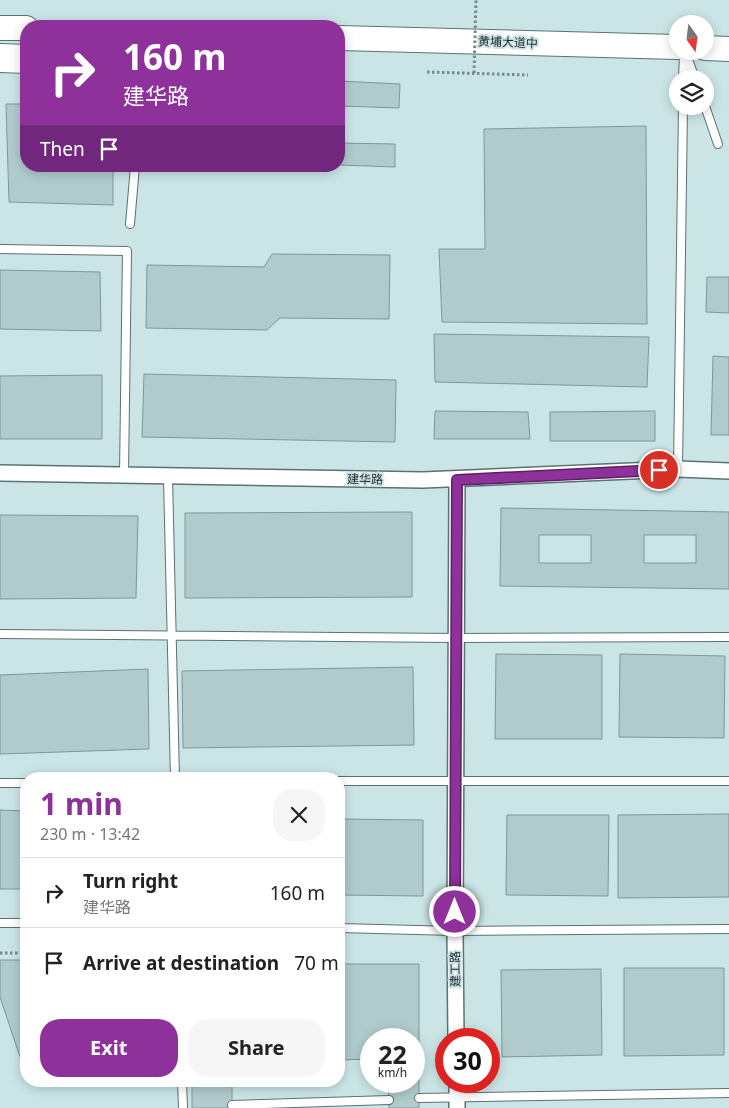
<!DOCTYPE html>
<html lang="en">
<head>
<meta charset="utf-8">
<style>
  body { margin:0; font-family:"Noto Sans","Noto Sans SC",sans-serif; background:#f6f6f6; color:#222; height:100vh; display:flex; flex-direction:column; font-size:19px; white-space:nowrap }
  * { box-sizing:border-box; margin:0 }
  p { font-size:16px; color:#767676 }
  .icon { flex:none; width:28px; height:28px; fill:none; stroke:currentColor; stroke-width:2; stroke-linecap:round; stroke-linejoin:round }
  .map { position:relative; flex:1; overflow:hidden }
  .side { position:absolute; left:20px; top:772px; width:325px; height:315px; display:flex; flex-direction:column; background:#fff; border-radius:20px; box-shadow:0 2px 12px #0003 }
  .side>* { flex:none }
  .top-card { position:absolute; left:20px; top:20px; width:325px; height:152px; border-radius:20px; box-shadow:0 2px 12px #0003; background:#8e319b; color:#fff; overflow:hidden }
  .needle { width:32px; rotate:166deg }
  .controls { position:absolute; left:669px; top:15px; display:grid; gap:10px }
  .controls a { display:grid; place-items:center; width:45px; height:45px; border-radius:50%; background:#fff; box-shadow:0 2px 12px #0003; font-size:25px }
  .speed { position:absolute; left:360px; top:1028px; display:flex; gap:10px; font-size:25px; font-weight:700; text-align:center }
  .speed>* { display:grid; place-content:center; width:65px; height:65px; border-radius:50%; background:#fff; box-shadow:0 2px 12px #0003; line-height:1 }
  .speed small { font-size:12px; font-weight:400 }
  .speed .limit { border:8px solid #d22; background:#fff; color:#111 }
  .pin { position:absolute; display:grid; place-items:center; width:42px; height:42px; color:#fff; margin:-21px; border:2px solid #fff; border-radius:50%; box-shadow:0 1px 5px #0007 }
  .me { position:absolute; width:55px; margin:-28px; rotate:0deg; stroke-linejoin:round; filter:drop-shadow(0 0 4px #0008) }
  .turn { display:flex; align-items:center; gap:18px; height:105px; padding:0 20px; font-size:22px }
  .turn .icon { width:65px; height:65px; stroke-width:2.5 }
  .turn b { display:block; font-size:35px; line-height:42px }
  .then { display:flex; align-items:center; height:48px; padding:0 20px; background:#0003; gap:10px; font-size:19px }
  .round { display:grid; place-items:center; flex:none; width:52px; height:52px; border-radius:20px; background:#f6f6f6 }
  .head { display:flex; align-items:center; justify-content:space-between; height:85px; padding:0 20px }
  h1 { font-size:30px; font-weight:700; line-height:38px; color:#8e319b }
  .action { display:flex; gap:10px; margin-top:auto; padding:10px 20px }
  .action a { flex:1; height:58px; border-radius:20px; background:#8e319b; color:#fff; font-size:20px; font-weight:700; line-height:58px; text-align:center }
  .action a+a { background:#f6f6f6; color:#222 }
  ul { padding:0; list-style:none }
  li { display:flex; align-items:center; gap:15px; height:70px; padding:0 20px; border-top:1px solid #e0e0e0 }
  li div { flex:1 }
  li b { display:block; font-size:19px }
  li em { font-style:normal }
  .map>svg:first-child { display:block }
</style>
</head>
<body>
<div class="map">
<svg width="729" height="1108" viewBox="0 0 729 1108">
  <rect width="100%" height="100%" fill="#cbe5e7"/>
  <path fill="#b1cbcc" stroke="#7e9798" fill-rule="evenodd" d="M339,81L400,84L399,108L339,106Z
    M6,104H26V166H113V205L9,202Z
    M646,126L647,324L442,322L439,249H485L484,129Z
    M339,143L395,144V167L339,165Z
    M272,254L390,255L389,319L280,318L267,330L146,328L147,265L264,267Z
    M0,270L100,272L101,331L0,329Z
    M707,277H729V313L706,312Z
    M434,334L649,337L647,387L435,382Z
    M713,356L729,357V435H711Z
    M144,374L396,380L395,442L142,437Z
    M102,375V439H0V376Z
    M435,411L528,412L530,439H434Z
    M655,411V441H550V412Z
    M501,508L729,512V589L500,586ZM539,535H591V563H539ZM644,535H696V563H644Z
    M412,512V597L185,598V513Z
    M0,515L138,516L136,598L0,599Z
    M496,654L602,655V739H495Z
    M620,654L725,656L724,738L619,737Z
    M413,667L414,745L183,748L182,671Z
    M148,669L149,749L0,754V675Z
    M0,810L26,811V889H0Z
    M729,814V897L618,898V815Z
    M507,815H609L608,896L506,895Z
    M339,819L423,820V896L339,895Z
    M0,960H26V1066L20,1057L0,997Z
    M339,964H419V1108H389L388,1081H414V1039H371V1059L339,1060Z
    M624,968H724V1055L624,1056Z
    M601,969L602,1055L502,1057L501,970Z
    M192,1081H232V1108H192Z"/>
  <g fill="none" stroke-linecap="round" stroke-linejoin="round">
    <g stroke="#5a7273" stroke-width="10">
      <path id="lane" d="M685,51L695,79
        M683,79L684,53
        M705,106L718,144
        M130,224L135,166
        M0,249L127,251L124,475
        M678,469L683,106
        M168,477L175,779
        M0,634L457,638L729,637
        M339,781H729
        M0,783H26
        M0,923H26
        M339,928L455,931L729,929
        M182,1081L183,1108
        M419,1098L729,1093
        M232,1105L389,1100"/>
    </g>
    <g stroke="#5a7273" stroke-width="18">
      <path id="street" d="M0,473L423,480L678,469L729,471
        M456,1039L455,931L457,479
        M457,1081V1108"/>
    </g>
    <g stroke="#5a7273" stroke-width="26">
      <path id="primary" d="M0,28H26
        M339,38L678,47
        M705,48L729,49"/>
    </g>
    <g stroke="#5a7273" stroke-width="30">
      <path id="highway" d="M0,58L26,59"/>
    </g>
    <path stroke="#76898a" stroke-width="3" stroke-dasharray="2.5 2.5" stroke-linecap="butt" d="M427,72L528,75
      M0,953H26"/>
    <use href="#lane" stroke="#fff" stroke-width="8"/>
    <use href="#street" stroke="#fff" stroke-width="15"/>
    <use href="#primary" stroke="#fff" stroke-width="24"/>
    <use href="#highway" stroke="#fff" stroke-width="28"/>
    <path stroke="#76898a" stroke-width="3" stroke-dasharray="2.5 2.5" stroke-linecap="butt" d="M474,73L476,0"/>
  </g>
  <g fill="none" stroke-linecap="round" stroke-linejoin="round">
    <g stroke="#5c2065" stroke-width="12">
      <path id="route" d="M455,912L457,480L659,470"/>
    </g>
    <use href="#route" stroke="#8e319b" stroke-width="9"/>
  </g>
  <g text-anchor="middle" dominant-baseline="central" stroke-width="4" stroke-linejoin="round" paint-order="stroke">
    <g font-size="12" fill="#1c2626" stroke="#cbe5e7">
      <text transform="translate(508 42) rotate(2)">黄埔大道中</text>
      <text transform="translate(365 479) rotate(1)">建华路</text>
      <text transform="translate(455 969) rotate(-91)">建工路</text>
    </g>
  </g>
</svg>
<div class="controls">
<a><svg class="needle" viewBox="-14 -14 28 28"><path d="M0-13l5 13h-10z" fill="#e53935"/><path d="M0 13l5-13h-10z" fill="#767676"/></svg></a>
<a><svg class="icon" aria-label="layers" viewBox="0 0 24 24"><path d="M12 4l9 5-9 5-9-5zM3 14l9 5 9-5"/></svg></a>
</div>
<div class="speed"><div>22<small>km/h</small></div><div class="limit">30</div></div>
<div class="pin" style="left:659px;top:470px;background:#d93025"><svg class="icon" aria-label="arrive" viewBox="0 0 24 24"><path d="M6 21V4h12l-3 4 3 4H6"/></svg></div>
<svg class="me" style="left:455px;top:912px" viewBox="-20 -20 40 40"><circle r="17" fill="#8e319b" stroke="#fff" stroke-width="3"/><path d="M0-11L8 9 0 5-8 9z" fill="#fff"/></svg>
<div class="top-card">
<div class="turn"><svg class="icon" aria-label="right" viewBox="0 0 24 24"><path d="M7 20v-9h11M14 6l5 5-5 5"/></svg><div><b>160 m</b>建华路</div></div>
<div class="then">Then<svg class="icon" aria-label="arrive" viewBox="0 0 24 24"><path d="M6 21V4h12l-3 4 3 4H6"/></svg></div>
</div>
<section class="side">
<div class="head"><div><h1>1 min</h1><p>230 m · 13:42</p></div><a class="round"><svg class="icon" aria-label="close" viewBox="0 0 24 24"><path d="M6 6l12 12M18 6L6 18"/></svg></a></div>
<ul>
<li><svg class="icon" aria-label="right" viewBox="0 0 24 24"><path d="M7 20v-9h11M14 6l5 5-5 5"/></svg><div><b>Turn right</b><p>建华路</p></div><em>160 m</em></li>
<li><svg class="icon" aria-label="arrive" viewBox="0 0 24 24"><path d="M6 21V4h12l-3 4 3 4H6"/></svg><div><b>Arrive at destination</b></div><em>70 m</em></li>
</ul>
<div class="action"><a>Exit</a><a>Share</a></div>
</section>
</div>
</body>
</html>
